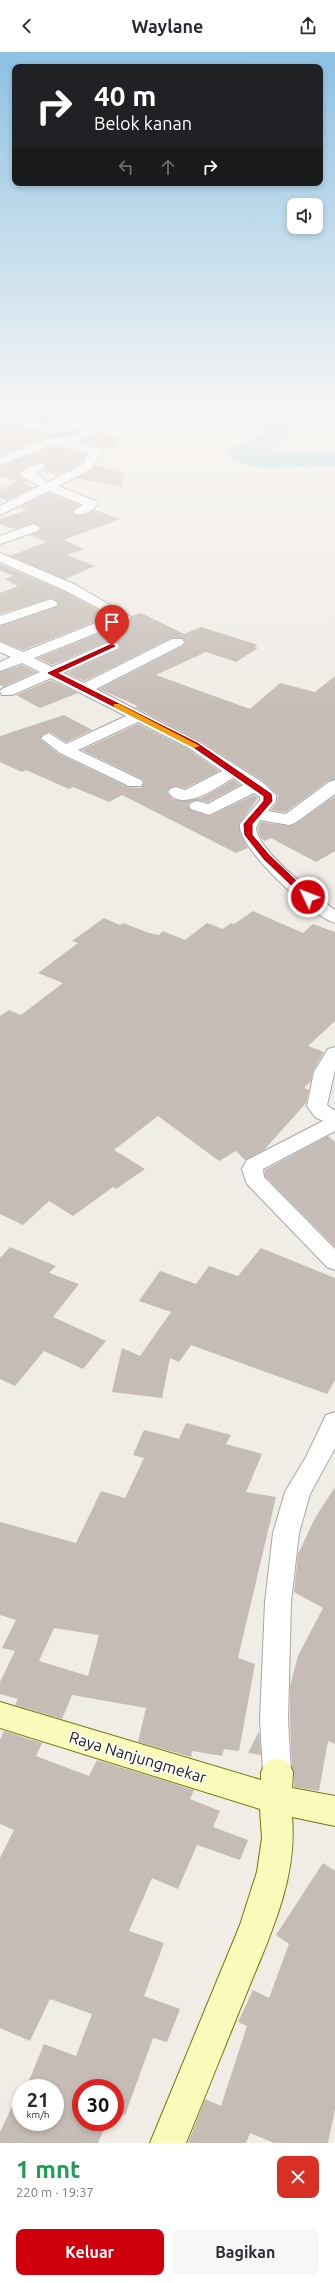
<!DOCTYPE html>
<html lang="id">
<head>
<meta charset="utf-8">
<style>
  body { margin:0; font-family:Ubuntu,sans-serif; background:#f7f7f7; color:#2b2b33; height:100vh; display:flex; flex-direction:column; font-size:15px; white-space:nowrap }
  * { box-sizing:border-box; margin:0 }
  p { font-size:13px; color:#7c7c81 }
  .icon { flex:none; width:22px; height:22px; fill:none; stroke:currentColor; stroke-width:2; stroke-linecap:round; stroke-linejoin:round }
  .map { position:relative; height:2091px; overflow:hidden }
  .sheet { display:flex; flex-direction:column; background:#fff; flex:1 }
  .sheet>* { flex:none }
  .banner { position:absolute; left:12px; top:12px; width:311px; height:122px; border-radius:8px; box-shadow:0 2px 6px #0003; background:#202124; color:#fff; overflow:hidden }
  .tools { position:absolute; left:287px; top:146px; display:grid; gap:8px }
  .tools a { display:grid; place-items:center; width:36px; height:36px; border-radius:8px; background:#fff; box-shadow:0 2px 6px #0003; font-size:20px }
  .speed { position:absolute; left:12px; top:2027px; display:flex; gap:8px; font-size:20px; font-weight:700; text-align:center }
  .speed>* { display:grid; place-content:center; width:52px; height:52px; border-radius:50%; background:#fff; box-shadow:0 2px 6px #0003; line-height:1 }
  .speed small { font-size:10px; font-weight:400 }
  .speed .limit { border:6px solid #d22; background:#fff; color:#111 }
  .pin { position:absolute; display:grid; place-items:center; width:34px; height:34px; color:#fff; margin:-41px -17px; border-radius:50% 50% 50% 0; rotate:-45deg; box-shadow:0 0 4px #0007 }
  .pin .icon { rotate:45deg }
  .me { position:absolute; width:44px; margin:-22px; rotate:313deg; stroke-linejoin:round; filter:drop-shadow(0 0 3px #0008) }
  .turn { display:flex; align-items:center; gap:14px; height:84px; padding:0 16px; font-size:18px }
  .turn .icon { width:52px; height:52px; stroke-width:2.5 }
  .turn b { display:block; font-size:28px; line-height:34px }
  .lanes { display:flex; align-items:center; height:38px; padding:0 16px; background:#0003; justify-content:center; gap:20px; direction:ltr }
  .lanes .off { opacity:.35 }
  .round { display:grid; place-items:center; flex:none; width:42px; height:42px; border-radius:8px; background:#f7f7f7 }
  .overview { display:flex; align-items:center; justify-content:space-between; height:68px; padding:0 16px }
  h1 { font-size:24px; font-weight:600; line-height:30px; color:#1e9e55 }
  .cta { display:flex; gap:8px; margin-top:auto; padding:8px 16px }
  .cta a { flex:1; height:46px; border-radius:8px; background:#cf000c; color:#fff; font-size:16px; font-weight:600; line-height:46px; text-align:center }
  .cta a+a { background:#f7f7f7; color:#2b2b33 }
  header { display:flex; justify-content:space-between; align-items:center; height:52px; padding:0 16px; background:#fff; font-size:18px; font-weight:600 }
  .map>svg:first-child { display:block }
</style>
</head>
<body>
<header><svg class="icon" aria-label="back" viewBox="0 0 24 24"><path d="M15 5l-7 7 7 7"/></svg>Waylane<svg class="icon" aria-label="share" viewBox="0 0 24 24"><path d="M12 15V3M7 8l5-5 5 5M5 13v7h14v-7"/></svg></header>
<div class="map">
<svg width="335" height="2091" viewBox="0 0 335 2091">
  <rect width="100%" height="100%" fill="#f0ece6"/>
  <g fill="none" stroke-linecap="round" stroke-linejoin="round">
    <path fill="#a6d5de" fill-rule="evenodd" d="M145,364H280L289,367L293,372C287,391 283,392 266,400L335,398V414L260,416C249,413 233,412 227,402L231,396L264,381L266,376L162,375L153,372Z"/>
  </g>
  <path fill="#c5bcb5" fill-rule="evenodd" d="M13,364H47L64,371H45Z
    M0,369L47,382H59L82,378L65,385H49L0,403Z
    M99,380L121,387L115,390L121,392L103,399L100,396L80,390Z
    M55,394L87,402L81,412L59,423L42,419L47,415L44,410L27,415L19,423L26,429L24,431L34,435L7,449L0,446V438L18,429L0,425V414Z
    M95,413L125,422L122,435L77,426L91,419Z
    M49,441L80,453L72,459L75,463H85L95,458L120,467L64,488L84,497L67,503L95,514L65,527L10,504L46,490L30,483L39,480L41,475L34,471L14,477L0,472V467L27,458L20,455Z
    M0,512L63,539L109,564L23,598L0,589V574L56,555L59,551L51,546L0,562V541L18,534L5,527L13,524L0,518Z
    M141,561L184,582L201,575L258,593L254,595L258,596L236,610L206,600L156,623L250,657L280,631L315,640L335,624V727L328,729L286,760L271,758L277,750L278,743L263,729L200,689L135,655L138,654L99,637L183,594L185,589L182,586H171L84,629L67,621L118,598L120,595L118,590H106L52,613L38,606L130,569L132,564Z
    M22,613L36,620L3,635L0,633V620Z
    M51,628L78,641L40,656L16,643Z
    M64,663L92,678L66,690L50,680L43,682L40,687L59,702L128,735L141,736L144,730L142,727L82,698L138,672L188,697L219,719L185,736L176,734L170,736L167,740L173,747L182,749L201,746L233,728L240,733L208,750L197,748L191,750L188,753L191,758L210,764L254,743L258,746L239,772L241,783L248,796L236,801L122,743L109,750L73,735L69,737L26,718L22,720L0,710V684Z
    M335,744V799L316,810L271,786L265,789L260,785L258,776L261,770L289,774L295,772Z
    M253,859L303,881L313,872L335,880V969L308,994L324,1000L313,1019L311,1029L304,1036L309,1038L306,1051L264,1098L245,1108L236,1099L219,1109L158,1064L114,1098L145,1117L116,1137L113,1135L73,1164L49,1149L23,1173L0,1162V964L9,958L21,963L63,931L38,921L78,891L72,889L104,866L120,873L123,871L149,881L159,883L163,879L185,888L207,871L223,877L231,871L234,872Z
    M328,1084L335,1090V1195L265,1124V1118Z
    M10,1195L56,1214L49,1221L79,1232L53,1265L106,1289L83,1317L44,1299L15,1334L0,1327V1206Z
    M261,1196L335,1226V1328L327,1342L191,1293L179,1310L170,1306L162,1346L112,1340L122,1296L140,1304L171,1260L139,1249L160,1219L196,1232L209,1214L238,1224Z
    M186,1371L231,1383L226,1392L262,1402L246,1440L276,1445L238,1606L255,1612L239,1699L224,1697L222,1704L192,1699L191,1705L138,1690L146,1656L72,1643L62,1667L15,1653L18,1647L0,1642V1630L15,1599L2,1596L16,1568L0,1563V1470L76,1491L101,1439L125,1446L144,1406L133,1403L144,1378L179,1387ZM54,1576L99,1583L88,1624L39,1609Z
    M335,1435V1692L328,1689L319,1739L294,1735V1720L292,1715L290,1668V1634L298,1604L323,1556L294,1540L298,1502L315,1466Z
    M4,1679L42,1691L36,1704L89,1724L97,1708L194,1738L190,1747L220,1759L213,1775L248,1788L240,1808L197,1793L178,1837L152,1826L129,1879L164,1891L144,1944L180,1957L167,1990L153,1986L125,2063L115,2060V2036H81V2070H107L98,2091H0V2080L19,2040H21V2070H55V2036H26L44,1992L76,2004L92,1962L50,1947L30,1989L0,1976V1806L14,1778L0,1772V1688Z
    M259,1679L261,1703L248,1701Z
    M323,1811L335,1819V2057L328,2091H274L250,2081L246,2091H188L205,2047L221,2054L247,1974L238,1970L253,1938L269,1946L289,1892L276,1883Z"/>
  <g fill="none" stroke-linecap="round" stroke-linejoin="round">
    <g stroke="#a7a7a7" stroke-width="2">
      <path id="street" d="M0,364C23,364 50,379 69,371L53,366L51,364H68L101,374L103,376L101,378L76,390L100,397L102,399L90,418L58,434L96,449L98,452C93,459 83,464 75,462L73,459L83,453L49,439L0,463V454L39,434L22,425L20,422C25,416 37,411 44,412L46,415L35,422L48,430L82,413L89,401L55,392L0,413V405L50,386L65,387L87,377C76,373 66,382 54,381C36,380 17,371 0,367Z
        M34,472L40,476L38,479L0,492V484Z
        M0,501L74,532L131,565L129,568L34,606L52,615L107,591H117L119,594L117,597L63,621L84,631L172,587H182L184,590L182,593L96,637L199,690L262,730L276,743V749L268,759L286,762L329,730L335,728V742L295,771L289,773L260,768L256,776C257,798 317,844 335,858V871C314,866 236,795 240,772L260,748V745L254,741L209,763L191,757L189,754L191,751L197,749L208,752L243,733L233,726C217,735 183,761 168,740L170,737L176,735L185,738L222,719L189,696L138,670L78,698L141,728L143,731L141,734H129L60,701L41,686L44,683L49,681L66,692L126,664L51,626L12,643H2L0,639L2,637L40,620L22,611L0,619V610L11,605L0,600V590L23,600L113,564L64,538L0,510Z
        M51,547L58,551L56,554L0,573V564Z
        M335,995V1018L327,1053L335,1059V1079L263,1117L264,1125L335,1197V1218L327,1215L247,1132L242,1117L247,1108L323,1069L315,1065L307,1054L314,1020L328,997Z
        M335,1360V1396L310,1442L299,1481L291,1550L288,1668L291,1720L287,1729L277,1733L267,1729L263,1720L260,1668L265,1550L273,1481L285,1440L306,1405L326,1363Z"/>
    </g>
    <g stroke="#737904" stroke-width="2">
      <path id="secondary" d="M0,1650L261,1728V1720L266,1710L277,1706L288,1710L293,1720L292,1736L335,1744V1774L292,1765C298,1828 268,1888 245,1945C225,1994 206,2042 186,2091H150L240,1873L257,1820L262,1786L260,1757L0,1676Z"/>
    </g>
    <use href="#street" fill="#fff" fill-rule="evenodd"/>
    <use href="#secondary" fill="#fafaba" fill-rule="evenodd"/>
  </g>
  <linearGradient id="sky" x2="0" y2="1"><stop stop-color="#8dc1e4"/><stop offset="0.55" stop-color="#f8f6f4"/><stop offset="1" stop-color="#f8f6f4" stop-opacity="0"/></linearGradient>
  <rect width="335" height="657" fill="url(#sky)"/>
  <path fill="#cf000c" stroke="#870008" d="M110,593L115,594L57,621L197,691L271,742L272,749L252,772V783L269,803L311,843V847H306L264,807L245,783L244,772L264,749V744L192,694L48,621Z"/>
  <path fill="#f59e0b" d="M114,652H119L200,694L194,696L114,655Z"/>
  <g text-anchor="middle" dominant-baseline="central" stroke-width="3" stroke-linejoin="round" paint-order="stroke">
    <g font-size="16" fill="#202020" stroke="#fff">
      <text transform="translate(138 1705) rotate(17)">Raya Nanjungmekar</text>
    </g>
  </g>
</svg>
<div class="tools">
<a><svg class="icon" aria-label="sound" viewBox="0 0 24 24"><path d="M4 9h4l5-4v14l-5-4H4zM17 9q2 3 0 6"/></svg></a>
</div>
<div class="speed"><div>21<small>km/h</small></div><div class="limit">30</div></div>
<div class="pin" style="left:112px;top:594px;background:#d93025"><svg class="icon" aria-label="arrive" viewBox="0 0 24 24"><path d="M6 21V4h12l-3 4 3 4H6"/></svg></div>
<svg class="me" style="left:308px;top:845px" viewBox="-20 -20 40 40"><circle r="17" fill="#cf000c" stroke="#fff" stroke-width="3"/><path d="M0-11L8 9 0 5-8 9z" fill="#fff"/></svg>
<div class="banner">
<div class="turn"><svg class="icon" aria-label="right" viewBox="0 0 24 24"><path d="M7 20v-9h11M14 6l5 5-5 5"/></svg><div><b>40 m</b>Belok kanan</div></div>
<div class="lanes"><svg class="icon off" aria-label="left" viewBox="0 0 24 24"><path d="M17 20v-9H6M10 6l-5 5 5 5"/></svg><svg class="icon off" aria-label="ahead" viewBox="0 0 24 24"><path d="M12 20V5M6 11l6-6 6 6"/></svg><svg class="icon" aria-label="right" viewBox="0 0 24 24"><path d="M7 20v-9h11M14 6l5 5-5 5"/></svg></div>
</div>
</div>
<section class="sheet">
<div class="overview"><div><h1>1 mnt</h1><p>220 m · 19:37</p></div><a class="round" style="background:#d93025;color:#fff"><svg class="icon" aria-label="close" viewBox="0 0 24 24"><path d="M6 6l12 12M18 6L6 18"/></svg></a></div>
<div class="cta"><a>Keluar</a><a>Bagikan</a></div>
</section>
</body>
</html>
